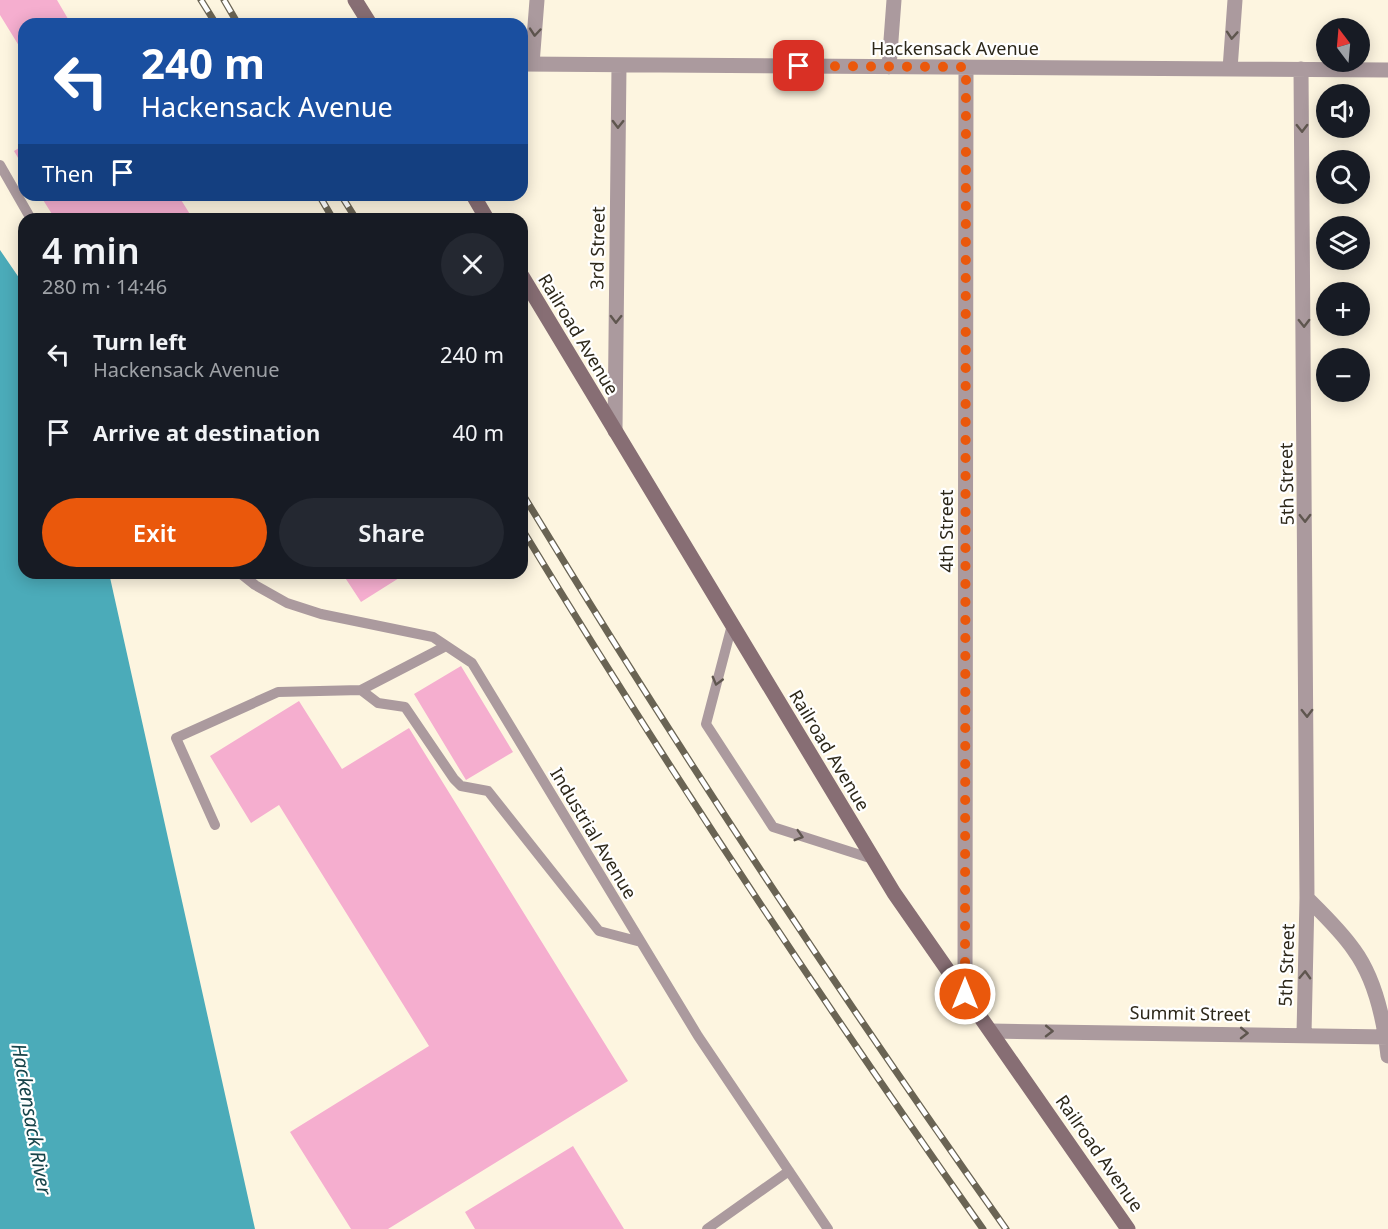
<!DOCTYPE html>
<html lang="en">
<head>
<meta charset="utf-8">
<style>
  body { margin:0; font-family:"Noto Sans",sans-serif; background:#242831; color:#f1f3f6; height:100vh; display:flex; flex-direction:column; font-size:22px; white-space:nowrap }
  * { box-sizing:border-box; margin:0 }
  p { font-size:20px; color:#9ea1a6 }
  .icon { flex:none; width:33px; height:33px; fill:none; stroke:currentColor; stroke-width:2; stroke-linecap:round; stroke-linejoin:round }
  .map { position:relative; flex:1; overflow:hidden }
  .details { position:absolute; left:18px; top:213px; width:510px; height:366px; display:flex; flex-direction:column; background:#171b24; border-radius:18px; box-shadow:0 3px 15px #0003 }
  .details>* { flex:none }
  .guide { position:absolute; left:18px; top:18px; width:510px; height:183px; border-radius:18px; box-shadow:0 3px 15px #0003; background:#1a4fa0; color:#fff; overflow:hidden }
  .needle { width:39px; rotate:344deg }
  .controls { position:absolute; left:1316px; top:18px; display:grid; gap:12px }
  .controls a { display:grid; place-items:center; width:54px; height:54px; border-radius:50%; background:#171b24; box-shadow:0 3px 15px #0003; font-size:30px }
  .pin { position:absolute; display:grid; place-items:center; width:51px; height:51px; color:#fff; margin:-26px; border-radius:12px; box-shadow:0 3px 9px #0006 }
  .me { position:absolute; width:66px; margin:-33px; rotate:0deg; stroke-linejoin:round; filter:drop-shadow(0 0 4px #0008) }
  .turn { display:flex; align-items:center; gap:21px; height:126px; padding:0 24px; font-size:27px }
  .turn .icon { width:78px; height:78px; stroke-width:2.5 }
  .turn b { display:block; font-size:42px; line-height:51px }
  .then { display:flex; align-items:center; height:57px; padding:0 24px; background:#0003; gap:12px; font-size:22px }
  .round { display:grid; place-items:center; flex:none; width:63px; height:63px; border-radius:32px; background:#242831 }
  .overview { display:flex; align-items:center; justify-content:space-between; height:102px; padding:0 24px }
  h1 { font-size:36px; font-weight:600; line-height:45px }
  .primary-button { display:flex; gap:12px; margin-top:auto; padding:12px 24px }
  .primary-button a { flex:1; height:69px; border-radius:36px; background:#ea580c; color:#fff; font-size:24px; font-weight:600; line-height:69px; text-align:center }
  .primary-button a+a { background:#242831; color:#f1f3f6 }
  ul { padding:0; list-style:none }
  li { display:flex; align-items:center; gap:18px; height:78px; padding:0 24px }
  li div { flex:1 }
  li b { display:block; font-size:22px }
  li em { font-style:normal }
  .map>svg:first-child { display:block }
</style>
</head>
<body>
<div class="map">
<svg width="1388" height="1229" viewBox="0 0 1388 1229">
  <rect width="100%" height="100%" fill="#fdf5e0"/>
  <path fill="#4babb9" d="M0,250L24,285V573H109L255,1229H0Z"/>
  <path fill="#f5aecf" d="M0,0H57L71,24H24V54L0,15Z
    M24,145V168L14,151Z
    M40,195H178L193,219H55Z
    M342,573H407L361,602Z
    M461,666L513,752L466,780L414,694Z
    M299,701L342,769L409,728L628,1081L388,1229H351L290,1132L429,1046L279,805L251,823L210,756Z
    M573,1146L624,1229H475L465,1212Z"/>
  <g fill="none" stroke-linecap="round" stroke-linejoin="round">
    <path stroke="#ab9a9e" stroke-width="10" d="M0,165L31,219
      M240,573L255,585L287,603L321,614L433,637L472,663L698,1036L828,1229
      M732,625L706,724L773,827L873,859
      M361,690L378,703L405,707L454,779L461,786L488,791L599,931L641,942
      M215,825L176,738L278,692L361,690L446,646
      M707,1229L789,1171"/>
    <path stroke="#ab9a9e" stroke-width="15" d="M522,64L1388,70
      M532,64L537,0
      M889,67L894,0
      M1230,69L1235,0
      M1301,69L1307,898C1323,914 1341,931 1354,950C1376,980 1384,1020 1388,1056
      M615,431L619,66
      M965,994L966,67
      M991,1031L1388,1037
      M1304,1034L1307,898"/>
    <path stroke="#876e74" stroke-width="15" d="M355,0L370,24
      M473,195L487,219
      M522,276L894,893L1128,1229"/>
    <g stroke="#6a6454" stroke-width="7">
      <path id="rail" d="M201,0L216,24
        M224,0L238,24
        M319,195L333,219
        M341,195L356,219
        M522,493C674,744 836,989 1006,1229
        M522,529C667,768 822,1001 983,1229"/>
    </g>
    <use href="#rail" stroke="#fff" stroke-width="4.5" stroke-dasharray="14" stroke-linecap="butt"/>
  </g>
  <defs><path id="oneway-chevron" d="M-2-3.5L2.5 0L-2 3.5" fill="none" stroke-width="1.6" stroke-linecap="round" stroke-linejoin="round" transform="scale(1.5)"/></defs>
  <g stroke="#5f564f">
    <use href="#oneway-chevron" transform="translate(535 32) rotate(95)"/>
    <use href="#oneway-chevron" transform="translate(1232 35) rotate(94)"/>
    <use href="#oneway-chevron" transform="translate(618 124) rotate(91)"/>
    <use href="#oneway-chevron" transform="translate(1302 128) rotate(89)"/>
    <use href="#oneway-chevron" transform="translate(616 319) rotate(91)"/>
    <use href="#oneway-chevron" transform="translate(1304 323) rotate(89)"/>
    <use href="#oneway-chevron" transform="translate(1305 518) rotate(89)"/>
    <use href="#oneway-chevron" transform="translate(717 681) rotate(105)"/>
    <use href="#oneway-chevron" transform="translate(1307 713) rotate(89)"/>
    <use href="#oneway-chevron" transform="translate(799 836) rotate(17)"/>
    <use href="#oneway-chevron" transform="translate(1305 975) rotate(-88)"/>
    <use href="#oneway-chevron" transform="translate(1049 1031) rotate(1)"/>
    <use href="#oneway-chevron" transform="translate(1244 1033) rotate(1)"/>
  </g>
  <g fill="none" stroke-linecap="round" stroke-linejoin="round">
    <path stroke="#ea580c" stroke-width="10" stroke-dasharray="0 18" d="M799,66L966,67L965,994"/>
  </g>
  <g text-anchor="middle" dominant-baseline="central" stroke-width="4.5" stroke-linejoin="round" paint-order="stroke">
    <g font-size="18" fill="#2d281a" stroke="#fff">
      <text x="955" y="48">Hackensack Avenue</text>
      <text transform="translate(597 248) rotate(-89)">3rd Street</text>
      <text transform="translate(579 334) rotate(59)">Railroad Avenue</text>
      <text transform="translate(1286 484) rotate(-91)">5th Street</text>
      <text transform="translate(946 531) rotate(-90)">4th Street</text>
      <text transform="translate(830 750) rotate(59)">Railroad Avenue</text>
      <text transform="translate(594 833) rotate(59)">Industrial Avenue</text>
      <text transform="translate(1286 965) rotate(-88)">5th Street</text>
      <text transform="translate(1190 1013) rotate(1)">Summit Street</text>
      <text transform="translate(1100 1153) rotate(55)">Railroad Avenue</text>
    </g>
    <g font-size="20" font-style="italic" fill="#18444a" stroke="#fff">
      <text transform="translate(32 1119) rotate(80)">Hackensack River</text>
    </g>
  </g>
</svg>
<div class="controls">
<a><svg class="needle" viewBox="-14 -14 28 28"><path d="M0-13l5 13h-10z" fill="#e53935"/><path d="M0 13l5-13h-10z" fill="#9ea1a6"/></svg></a>
<a><svg class="icon" aria-label="sound" viewBox="0 0 24 24"><path d="M4 9h4l5-4v14l-5-4H4zM17 9q2 3 0 6"/></svg></a>
<a><svg class="icon" aria-label="search" viewBox="0 0 24 24"><circle cx="10" cy="10" r="6"/><path d="M15 15l6 6"/></svg></a>
<a><svg class="icon" aria-label="layers" viewBox="0 0 24 24"><path d="M12 4l9 5-9 5-9-5zM3 14l9 5 9-5"/></svg></a>
<a>+</a>
<a>−</a>
</div>
<div class="pin" style="left:799px;top:66px;background:#d93025"><svg class="icon" aria-label="arrive" viewBox="0 0 24 24"><path d="M6 21V4h12l-3 4 3 4H6"/></svg></div>
<svg class="me" style="left:965px;top:994px" viewBox="-20 -20 40 40"><circle r="17" fill="#ea580c" stroke="#fff" stroke-width="3"/><path d="M0-11L8 9 0 5-8 9z" fill="#fff"/></svg>
<div class="guide">
<div class="turn"><svg class="icon" aria-label="left" viewBox="0 0 24 24"><path d="M17 20v-9H6M10 6l-5 5 5 5"/></svg><div><b>240 m</b>Hackensack Avenue</div></div>
<div class="then">Then<svg class="icon" aria-label="arrive" viewBox="0 0 24 24"><path d="M6 21V4h12l-3 4 3 4H6"/></svg></div>
</div>
<section class="details">
<div class="overview"><div><h1>4 min</h1><p>280 m · 14:46</p></div><a class="round"><svg class="icon" aria-label="close" viewBox="0 0 24 24"><path d="M6 6l12 12M18 6L6 18"/></svg></a></div>
<ul>
<li><svg class="icon" aria-label="left" viewBox="0 0 24 24"><path d="M17 20v-9H6M10 6l-5 5 5 5"/></svg><div><b>Turn left</b><p>Hackensack Avenue</p></div><em>240 m</em></li>
<li><svg class="icon" aria-label="arrive" viewBox="0 0 24 24"><path d="M6 21V4h12l-3 4 3 4H6"/></svg><div><b>Arrive at destination</b></div><em>40 m</em></li>
</ul>
<div class="primary-button"><a>Exit</a><a>Share</a></div>
</section>
</div>
</body>
</html>
